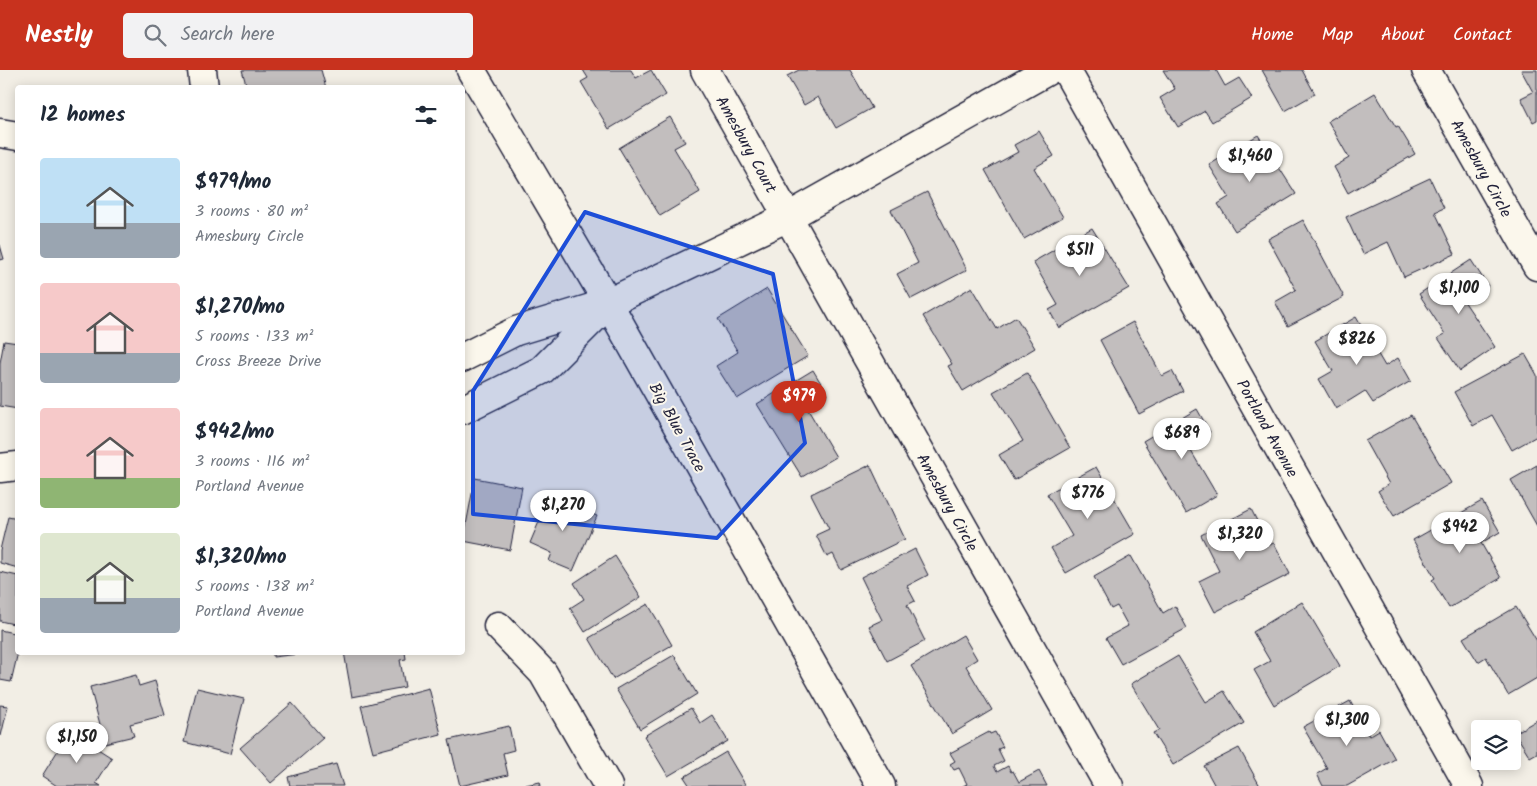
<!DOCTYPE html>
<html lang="en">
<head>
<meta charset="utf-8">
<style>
	:root { --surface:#fff; --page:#f2f2f3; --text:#1f2937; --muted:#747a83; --accent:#c8321e }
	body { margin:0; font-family:Kalam,sans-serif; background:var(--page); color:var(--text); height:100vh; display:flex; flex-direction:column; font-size:19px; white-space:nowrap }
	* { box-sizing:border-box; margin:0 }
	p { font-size:16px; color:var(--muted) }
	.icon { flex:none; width:28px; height:28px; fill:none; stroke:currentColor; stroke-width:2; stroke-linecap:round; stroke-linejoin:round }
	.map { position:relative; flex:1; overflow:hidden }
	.sheet { position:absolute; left:15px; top:15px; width:450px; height:570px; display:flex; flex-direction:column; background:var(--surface); border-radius:5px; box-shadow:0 2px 12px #0003 }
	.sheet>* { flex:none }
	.controls { position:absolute; left:1471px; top:650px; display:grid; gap:10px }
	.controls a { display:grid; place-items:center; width:50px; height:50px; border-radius:5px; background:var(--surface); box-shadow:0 2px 12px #0003; font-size:25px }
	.price { position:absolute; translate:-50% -42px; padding:0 11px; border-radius:18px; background:#fff; color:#222; font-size:16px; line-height:32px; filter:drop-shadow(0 1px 2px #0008) }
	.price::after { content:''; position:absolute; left:50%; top:30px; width:15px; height:11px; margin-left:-8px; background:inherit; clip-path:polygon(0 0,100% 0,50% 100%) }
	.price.active { background:var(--accent); color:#fff }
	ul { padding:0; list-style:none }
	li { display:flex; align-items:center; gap:15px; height:125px; padding:0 25px }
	li span { display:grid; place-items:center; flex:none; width:140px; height:100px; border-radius:5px; color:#555 }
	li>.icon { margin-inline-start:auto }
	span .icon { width:60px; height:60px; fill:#fffc; stroke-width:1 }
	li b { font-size:21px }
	h2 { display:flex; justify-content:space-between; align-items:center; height:60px; padding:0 25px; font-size:21px }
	header { display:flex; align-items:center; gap:30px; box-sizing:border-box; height:70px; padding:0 25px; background:var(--accent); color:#fff }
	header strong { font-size:24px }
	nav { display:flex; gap:28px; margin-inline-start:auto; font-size:18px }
	.search { width:350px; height:45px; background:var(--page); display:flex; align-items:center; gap:12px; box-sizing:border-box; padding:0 18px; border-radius:5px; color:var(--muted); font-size:19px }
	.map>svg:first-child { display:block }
</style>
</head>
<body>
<header>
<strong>Nestly</strong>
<div class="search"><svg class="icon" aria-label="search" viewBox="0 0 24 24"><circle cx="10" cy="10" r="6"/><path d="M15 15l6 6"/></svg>Search here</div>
<nav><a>Home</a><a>Map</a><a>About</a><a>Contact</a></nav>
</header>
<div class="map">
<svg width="1537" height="716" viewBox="0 0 1537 716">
	<rect width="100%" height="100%" fill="#f2eee5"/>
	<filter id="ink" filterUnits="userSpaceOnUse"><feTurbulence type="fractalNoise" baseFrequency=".02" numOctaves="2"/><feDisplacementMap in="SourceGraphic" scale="10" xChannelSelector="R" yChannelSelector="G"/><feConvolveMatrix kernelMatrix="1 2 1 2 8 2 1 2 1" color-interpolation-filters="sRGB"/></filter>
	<g filter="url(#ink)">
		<!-- building -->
		<g fill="#c2bebe" stroke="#22223b">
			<polygon points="242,0 321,0 326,18 247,18"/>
			<polygon points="583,0 631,0 636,8 651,0 666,25 609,59 581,12 588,8"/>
			<polygon points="799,0 850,0 872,38 836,58 818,27 804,35 787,6"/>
			<polygon points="1163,0 1216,0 1225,16 1239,8 1252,28 1212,52 1205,41 1178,57 1160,28 1175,19"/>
			<polygon points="1262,0 1302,0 1315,24 1285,41"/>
			<polygon points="1521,0 1537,0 1537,50 1533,52 1521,28 1533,22"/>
			<polygon points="1375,23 1396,57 1398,56 1415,84 1348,123 1334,97 1349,88 1328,51"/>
			<polygon points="670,47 685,72 674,78 700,122 660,146 619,78"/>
			<polygon points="1039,61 1054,86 1034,98 1063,147 1024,169 985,100 1018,82 1014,75"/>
			<polygon points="1258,65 1296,124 1235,161 1218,134 1229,127 1209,95"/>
			<polygon points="1430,108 1444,138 1435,142 1455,184 1404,207 1388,172 1363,184 1346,147"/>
			<polygon points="927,122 967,200 911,229 897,204 918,193 891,140"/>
			<polygon points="1303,150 1344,227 1288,256 1275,232 1296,220 1268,169"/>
			<polygon points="1092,158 1129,218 1059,258 1049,240 1058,235 1033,192"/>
			<polygon points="0,175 4,189 0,190"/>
			<polygon points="1471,190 1488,216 1464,231 1495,277 1460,301 1438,268 1445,264 1419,224"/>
			<polygon points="972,217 997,259 1016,247 1035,278 963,321 948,296 952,294 923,246"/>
			<polygon points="767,219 808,286 737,329 716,296 738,282 718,249"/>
			<polygon points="1356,247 1385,296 1398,288 1411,311 1373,333 1365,321 1336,339 1319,309 1333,301 1315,271"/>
			<polygon points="1133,252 1162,306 1172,301 1183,321 1139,344 1100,270"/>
			<polygon points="4,271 18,273 18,339 0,336 0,293"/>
			<polygon points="1525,284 1537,305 1537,366 1512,380 1492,345 1473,356 1454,322"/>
			<polygon points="813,300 828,325 807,338 836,387 802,407 757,334"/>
			<polygon points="1027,303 1070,378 1014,410 999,385 1023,371 993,322"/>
			<polygon points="1197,339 1210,362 1188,376 1217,425 1186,443 1143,371"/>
			<polygon points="1411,345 1451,413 1394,446 1378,421 1389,414 1365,371"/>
			<polygon points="870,395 905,469 841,500 833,484 827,487 816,465 829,459 811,424"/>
			<polygon points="1537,395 1537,456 1511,410"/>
			<polygon points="1096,397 1135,464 1066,503 1051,478 1072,466 1047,424"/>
			<polygon points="475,408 522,417 510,480 463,471"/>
			<polygon points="550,426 597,446 573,501 549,491 552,483 530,473"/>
			<polygon points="1482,431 1500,462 1481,473 1501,508 1449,538 1432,510 1435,508 1413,470"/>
			<polygon points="1251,439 1269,475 1274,473 1290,504 1215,542 1199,511 1219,501 1201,465"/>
			<polygon points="8,447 18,449 18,498 0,493 0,480"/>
			<polygon points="915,479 928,505 907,516 915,531 907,535 925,571 887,591 869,556 882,550 861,507"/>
			<polygon points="615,486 641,527 585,562 570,538 584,529 574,513"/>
			<polygon points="1131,486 1163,543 1175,536 1187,558 1121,594 1106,568 1128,556 1117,536 1111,539 1094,507"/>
			<polygon points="0,502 18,506 18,555 0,551"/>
			<polygon points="1302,532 1340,596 1274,635 1254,600 1270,591 1253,562"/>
			<polygon points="648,534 672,575 613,609 589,568"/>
			<polygon points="1516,537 1537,571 1537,608 1508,625 1486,587 1478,592 1463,568"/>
			<polygon points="0,560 18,564 18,582 11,612 0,610"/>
			<polygon points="963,565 977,589 966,596 992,640 952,664 911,596"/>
			<polygon points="273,582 307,582 307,583 273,587"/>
			<polygon points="344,582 405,582 406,589 400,590 405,617 352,627"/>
			<polygon points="674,585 697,624 640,659 616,619"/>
			<polygon points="1178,586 1206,632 1224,621 1244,653 1173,695 1153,663 1159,660 1131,614"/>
			<polygon points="136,605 139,616 155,611 165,645 130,654 134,666 105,673 90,617"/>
			<polygon points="197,618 244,629 230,684 184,672"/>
			<polygon points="429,618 441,664 373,682 361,636"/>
			<polygon points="1350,631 1369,666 1379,660 1395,689 1347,716 1323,716 1317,704 1327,698 1303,657"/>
			<polygon points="292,633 323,668 271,713 240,678"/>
			<polygon points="0,635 8,636 1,666 0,666"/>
			<polygon points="691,638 700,653 712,645 728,671 668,706 644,666"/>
			<polygon points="1537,650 1537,683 1530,687 1515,663"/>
			<polygon points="509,656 514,680 503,683 508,705 460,716 449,670"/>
			<polygon points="70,661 112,688 96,713 101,716 57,716 42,706"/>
			<polygon points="989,662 990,664 995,662 1003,677 998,679 1004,691 994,696 997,702 1008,696 1011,702 1013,701 1019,712 1039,701 1047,716 963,716 967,714 959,698 954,700 950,694 955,691 950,683"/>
			<polygon points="1239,678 1260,716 1215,716 1204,696"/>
			<polygon points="726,682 746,716 690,716 684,707"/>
			<polygon points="336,694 343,716 290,716 288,707"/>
			<polygon points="540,712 541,716 520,716"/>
		</g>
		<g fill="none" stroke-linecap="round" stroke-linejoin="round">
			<defs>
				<g id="minor">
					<polyline points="202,0 204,18"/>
					<polyline points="471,0 608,233 881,716"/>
					<polyline points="705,0 1109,716"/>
					<polyline points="1066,0 1469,716"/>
					<polyline points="1426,0 1537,196"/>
					<polyline points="0,63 18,66"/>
					<polyline points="462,288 516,261 608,233 788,147 1049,0"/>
					<polyline points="462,340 542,300 607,235"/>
					<polyline points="0,398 18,396"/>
					<polyline points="498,556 543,603 608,716"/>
				</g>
			</defs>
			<!-- minor casing -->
			<use href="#minor" stroke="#22223b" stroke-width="31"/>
			<!-- minor -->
			<use href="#minor" stroke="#fbf7ec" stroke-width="28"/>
		</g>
	</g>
	<!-- marked area -->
	<path fill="#1d4ed8" fill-opacity="0.2" stroke="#1d4ed8" stroke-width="4" stroke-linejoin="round" d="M585 142 773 204 805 373 717 468 473 444V321Z"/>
	<g text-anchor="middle" stroke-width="4" stroke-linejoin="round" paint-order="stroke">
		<!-- street labels -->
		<g font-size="16" fill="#22223b" stroke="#fbf7ec">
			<text transform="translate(747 74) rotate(61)" y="6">Amesbury Court</text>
			<text transform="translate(1482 98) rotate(61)" y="6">Amesbury Circle</text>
			<text transform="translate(678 357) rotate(61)" y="6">Big Blue Trace</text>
			<text transform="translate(1268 358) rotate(61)" y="6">Portland Avenue</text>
			<text transform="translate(948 432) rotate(61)" y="6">Amesbury Circle</text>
		</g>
	</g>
</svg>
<div class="controls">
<a><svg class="icon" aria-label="layers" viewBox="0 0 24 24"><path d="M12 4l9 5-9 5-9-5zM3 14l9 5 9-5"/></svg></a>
</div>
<b class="price" style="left:1250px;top:113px">$1,460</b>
<b class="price" style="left:1080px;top:207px">$511</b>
<b class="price" style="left:1459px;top:245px">$1,100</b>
<b class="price" style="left:1357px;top:296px">$826</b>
<b class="price active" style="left:799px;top:353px">$979</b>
<b class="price" style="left:1182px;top:390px">$689</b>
<b class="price" style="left:1088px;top:450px">$776</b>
<b class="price" style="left:563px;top:462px">$1,270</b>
<b class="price" style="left:1460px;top:484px">$942</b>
<b class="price" style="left:1240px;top:491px">$1,320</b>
<b class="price" style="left:1347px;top:677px">$1,300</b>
<b class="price" style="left:77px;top:694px">$1,150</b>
<section class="sheet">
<h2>12 homes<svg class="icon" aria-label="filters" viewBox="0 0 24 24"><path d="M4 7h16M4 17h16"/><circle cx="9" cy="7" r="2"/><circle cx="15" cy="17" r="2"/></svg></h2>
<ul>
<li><span style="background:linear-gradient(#bfe0f5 65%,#9aa5b1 0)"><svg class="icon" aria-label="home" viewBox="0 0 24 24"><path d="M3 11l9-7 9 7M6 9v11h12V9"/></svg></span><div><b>$979/mo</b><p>3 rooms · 80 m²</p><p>Amesbury Circle</p></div></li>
<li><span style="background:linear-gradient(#f6c9c9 70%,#9aa5b1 0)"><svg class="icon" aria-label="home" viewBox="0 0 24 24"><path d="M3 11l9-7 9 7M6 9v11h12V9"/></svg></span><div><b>$1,270/mo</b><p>5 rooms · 133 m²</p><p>Cross Breeze Drive</p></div></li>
<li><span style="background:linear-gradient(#f6c9c9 70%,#8fb573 0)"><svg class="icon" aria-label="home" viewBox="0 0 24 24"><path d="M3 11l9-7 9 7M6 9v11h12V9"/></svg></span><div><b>$942/mo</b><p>3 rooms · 116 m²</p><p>Portland Avenue</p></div></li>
<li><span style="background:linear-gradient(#dfe7d0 65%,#9aa5b1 0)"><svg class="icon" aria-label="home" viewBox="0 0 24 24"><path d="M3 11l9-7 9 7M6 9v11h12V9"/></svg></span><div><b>$1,320/mo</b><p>5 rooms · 138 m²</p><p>Portland Avenue</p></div></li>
</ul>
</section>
</div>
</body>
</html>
